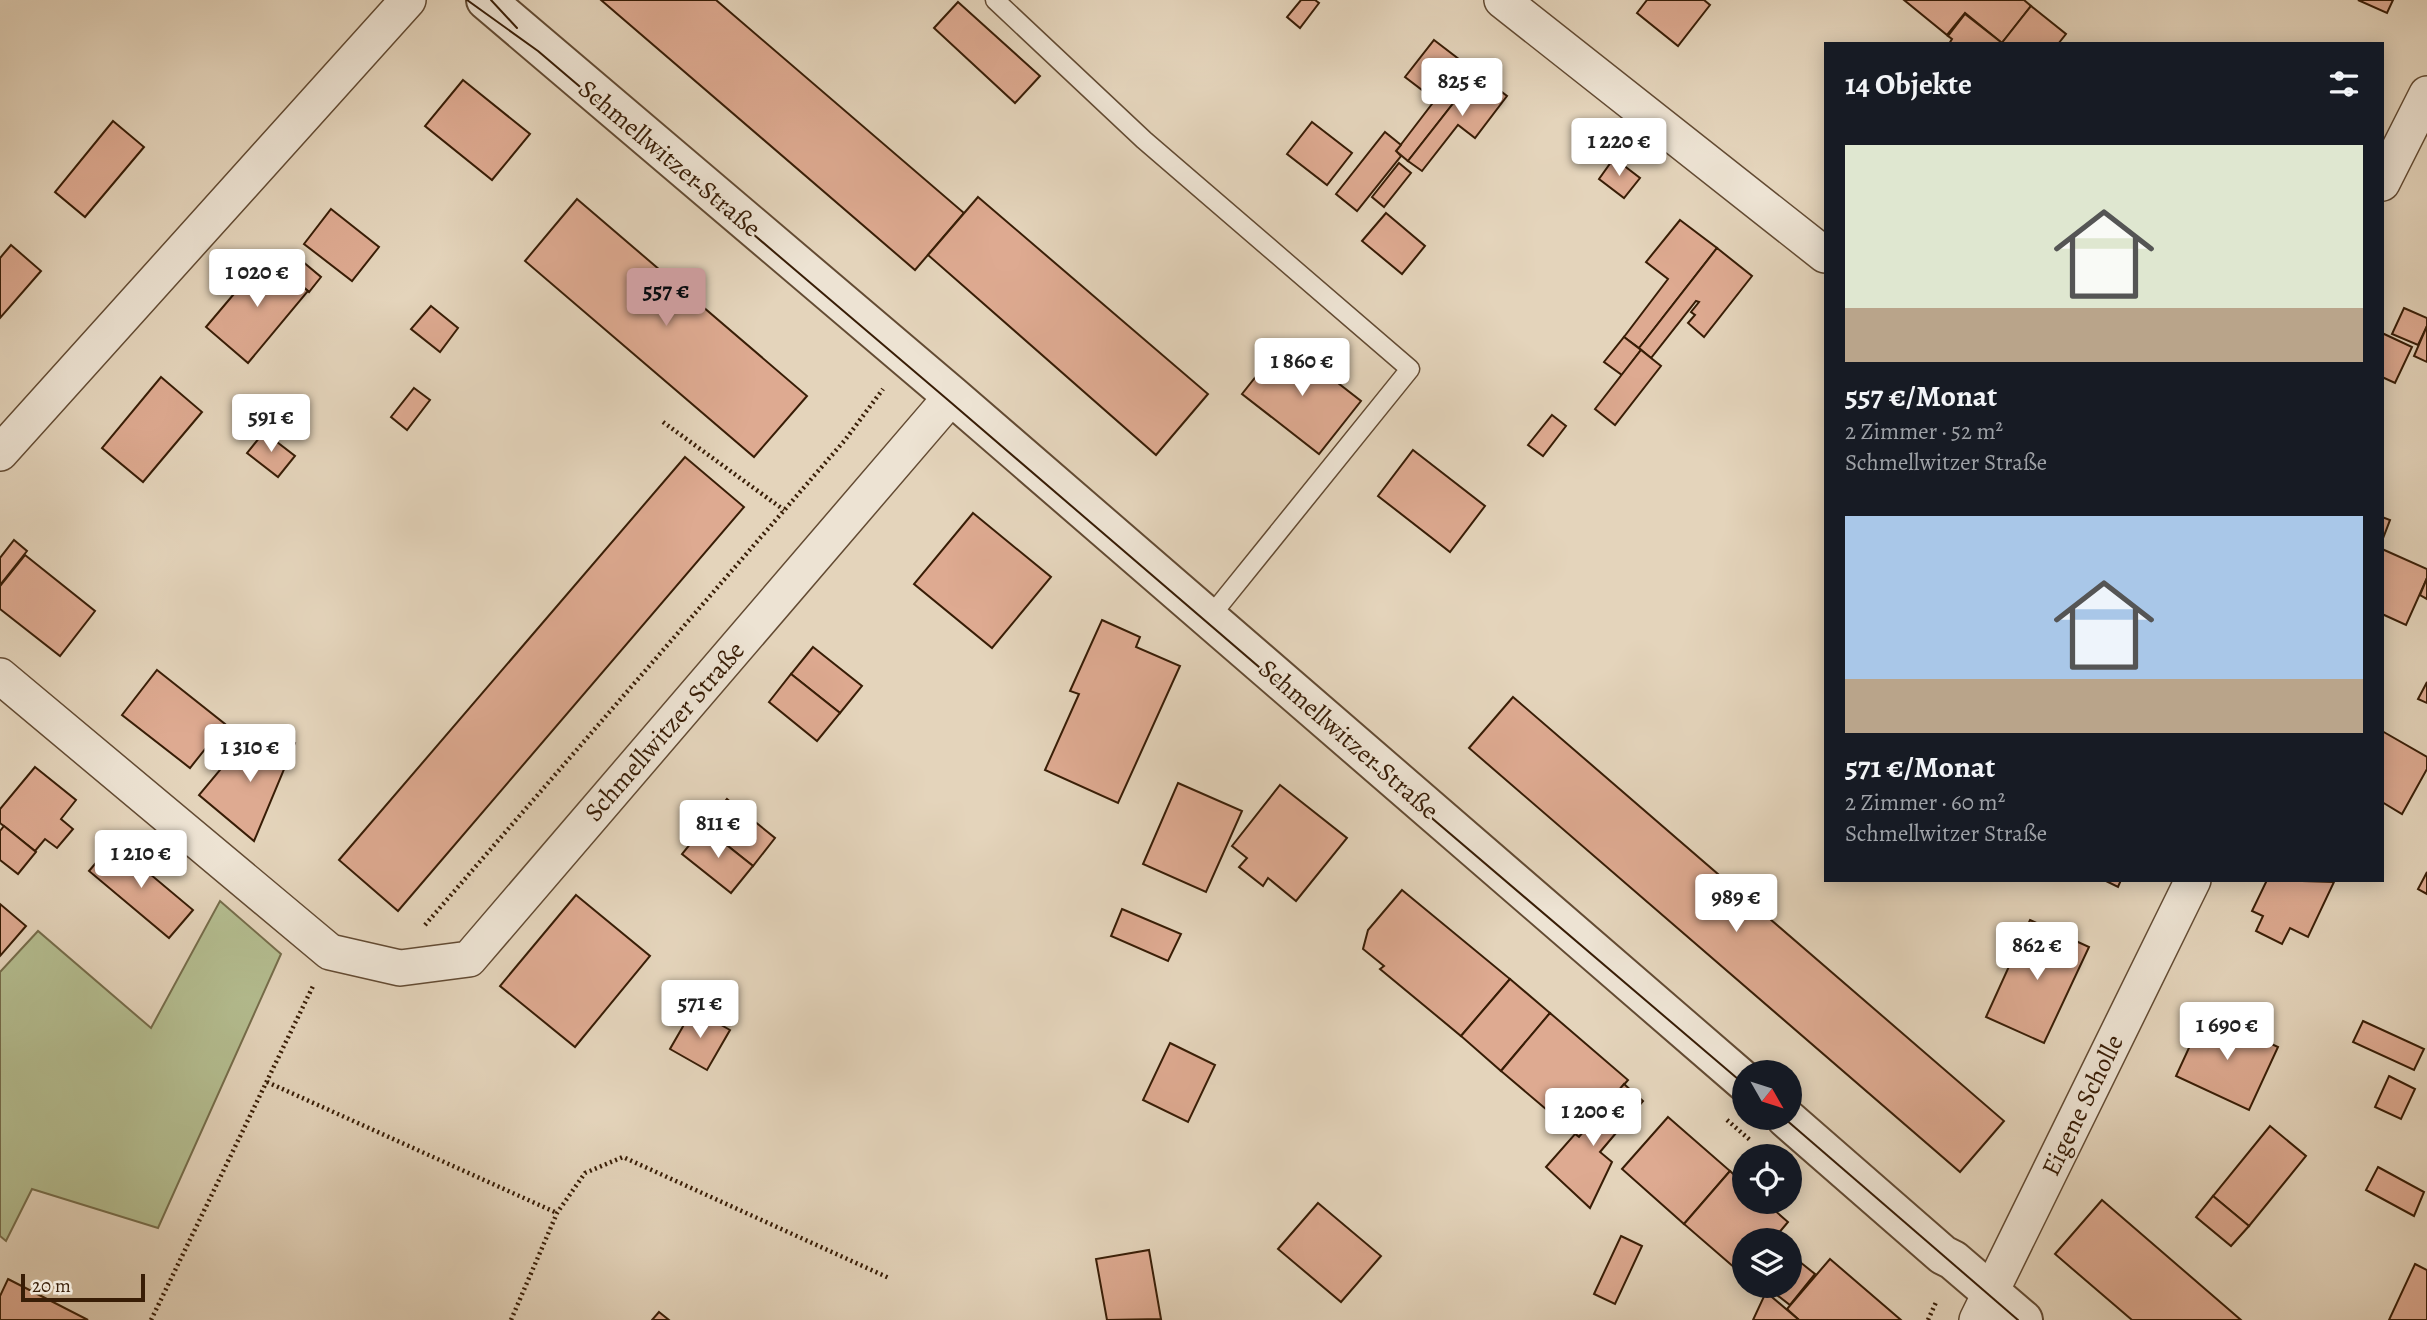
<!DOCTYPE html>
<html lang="de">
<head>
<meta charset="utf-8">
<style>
	:root { --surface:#171b24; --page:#242831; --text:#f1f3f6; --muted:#9ea1a6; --accent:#c59692 }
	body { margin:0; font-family:Alegreya,serif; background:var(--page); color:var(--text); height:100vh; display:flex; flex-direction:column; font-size:26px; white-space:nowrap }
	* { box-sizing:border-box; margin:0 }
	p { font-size:23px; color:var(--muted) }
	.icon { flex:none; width:38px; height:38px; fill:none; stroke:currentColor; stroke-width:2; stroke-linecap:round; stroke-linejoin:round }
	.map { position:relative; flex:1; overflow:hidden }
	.details { position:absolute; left:1824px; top:42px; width:560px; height:840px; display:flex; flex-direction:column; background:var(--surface); border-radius:0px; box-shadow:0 4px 18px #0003 }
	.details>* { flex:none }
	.needle { width:46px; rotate:129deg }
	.buttons { position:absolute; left:1732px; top:1060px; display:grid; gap:14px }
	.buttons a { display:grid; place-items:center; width:70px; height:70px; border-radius:50%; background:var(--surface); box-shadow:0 4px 18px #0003; font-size:35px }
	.scale { position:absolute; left:21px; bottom:18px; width:124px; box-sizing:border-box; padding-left:7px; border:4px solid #381d06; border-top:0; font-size:19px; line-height:24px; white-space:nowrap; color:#381d06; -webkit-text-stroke:5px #ede3d3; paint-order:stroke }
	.price { position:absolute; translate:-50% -60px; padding:0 16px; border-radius:7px; background:#fff; color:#222; font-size:23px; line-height:46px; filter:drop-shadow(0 2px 4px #0008) }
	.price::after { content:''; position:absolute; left:50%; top:42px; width:21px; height:16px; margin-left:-10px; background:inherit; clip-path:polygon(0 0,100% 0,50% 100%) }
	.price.current { background:var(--accent); color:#111 }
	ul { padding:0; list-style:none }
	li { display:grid; align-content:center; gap:14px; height:371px; padding:0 21px }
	li span { display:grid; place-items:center; height:217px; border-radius:0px; color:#555 }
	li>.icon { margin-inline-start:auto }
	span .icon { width:126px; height:126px; fill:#fffc; stroke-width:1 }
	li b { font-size:30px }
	h2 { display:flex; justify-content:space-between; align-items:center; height:84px; padding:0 21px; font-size:30px }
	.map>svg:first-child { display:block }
</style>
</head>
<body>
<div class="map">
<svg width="2427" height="1320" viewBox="0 0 2427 1320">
	<rect width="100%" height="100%" fill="#e4d4bb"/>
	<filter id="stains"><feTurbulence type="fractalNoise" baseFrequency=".00286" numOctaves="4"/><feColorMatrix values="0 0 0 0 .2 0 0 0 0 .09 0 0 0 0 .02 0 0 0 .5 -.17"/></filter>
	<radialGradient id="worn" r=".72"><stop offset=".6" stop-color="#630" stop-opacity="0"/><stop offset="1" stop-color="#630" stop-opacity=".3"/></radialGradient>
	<!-- green -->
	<polygon fill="#b4bd90" stroke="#766d4b" stroke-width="2" points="220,901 281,954 158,1228 32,1189 6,1241 0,1236 0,972 38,931 151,1028"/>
	<!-- building -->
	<g fill="#deaa91" stroke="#381d06" stroke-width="2">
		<polygon points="601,0 716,0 964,213 915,270"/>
		<polygon points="1301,0 1315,0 1319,3 1300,28 1287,17"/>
		<polygon points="1647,0 1704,0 1710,5 1678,46 1637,13"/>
		<polygon points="1904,0 2024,0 2031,6 2002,43 1965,13 1947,35"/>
		<polygon points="2358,0 2393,0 2387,13"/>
		<polygon points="958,2 1040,76 1015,103 934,28"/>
		<polygon points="2031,6 2066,34 2058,44 2001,44"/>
		<polygon points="1965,14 2002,43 2002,44 1949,44 1952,39 1948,36"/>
		<polygon points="1434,40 1477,73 1408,161 1396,151 1435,100 1405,77"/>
		<polygon points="1477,73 1507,96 1475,138 1458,125 1422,171 1408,161"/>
		<polygon points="463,80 530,134 492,180 425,126"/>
		<polygon points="113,121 144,147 85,217 55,192"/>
		<polygon points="1312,122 1352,153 1327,185 1287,154"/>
		<polygon points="1385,132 1401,145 1396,151 1401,156 1357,211 1336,194"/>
		<polygon points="1614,158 1640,178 1624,198 1599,179"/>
		<polygon points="1399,163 1411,173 1384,207 1372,197"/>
		<polygon points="978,197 1208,394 1156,455 928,255"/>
		<polygon points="577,199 807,396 754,457 525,261"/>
		<polygon points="331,209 379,247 352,281 304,244"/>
		<polygon points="1386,213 1425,246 1402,274 1362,241"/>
		<polygon points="1680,220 1717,248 1639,348 1624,337 1668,279 1646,262"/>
		<polygon points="11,245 41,271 0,318 0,258"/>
		<polygon points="1717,248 1752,276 1704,337 1688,323 1695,315 1691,312 1699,302 1696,301 1651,358 1639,348"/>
		<polygon points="290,251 321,277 309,292 277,266"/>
		<polygon points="266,256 308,291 248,363 206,327"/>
		<polygon points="431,306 458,328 440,352 411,329"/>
		<polygon points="2404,308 2427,318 2427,326 2418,345 2392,334"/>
		<polygon points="2427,326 2427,362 2414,356"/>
		<polygon points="2382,333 2412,347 2395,383 2382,377"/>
		<polygon points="1624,337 1641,350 1622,375 1604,362"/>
		<polygon points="1284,341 1361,401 1319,454 1242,394"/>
		<polygon points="1641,350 1661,366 1615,425 1595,409"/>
		<polygon points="161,377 202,412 143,482 102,448"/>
		<polygon points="414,388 430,400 407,430 391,417"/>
		<polygon points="1552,415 1566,426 1543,456 1528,445"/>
		<polygon points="264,432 295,456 278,477 247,453"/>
		<polygon points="1413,450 1485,506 1450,552 1378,496"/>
		<polygon points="685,457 744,507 398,911 339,860"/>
		<polygon points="973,513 1051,577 992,648 914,584"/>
		<polygon points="2382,517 2390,520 2382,541"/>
		<polygon points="14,540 27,551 0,585 0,558"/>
		<polygon points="2382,549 2427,569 2427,578 2406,625 2382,614"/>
		<polygon points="25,555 95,611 60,656 0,609 0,586"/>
		<polygon points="2427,578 2427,599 2420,595"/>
		<polygon points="1102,620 1140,637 1136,647 1180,666 1118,803 1045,770 1079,694 1070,691"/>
		<polygon points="813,647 862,686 840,713 791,674"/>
		<polygon points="157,670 225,724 190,768 122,715"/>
		<polygon points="791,674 840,713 817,741 769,702"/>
		<polygon points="2427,682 2427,703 2418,699"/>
		<polygon points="1513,697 2004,1121 1960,1172 1469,748"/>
		<polygon points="277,728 295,743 254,841 199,795 235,752 248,763"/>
		<polygon points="2382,731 2427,757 2427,769 2402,814 2382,802"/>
		<polygon points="35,767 76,800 61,819 73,829 57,848 45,839 35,851 0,823 0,809"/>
		<polygon points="1178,783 1242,811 1206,892 1143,864"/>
		<polygon points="1280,785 1347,838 1296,901 1268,878 1263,886 1239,867 1247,858 1232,846"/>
		<polygon points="727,799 775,838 753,866 704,827"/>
		<polygon points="4,826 36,852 18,874 0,860 0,831"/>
		<polygon points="704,827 753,866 731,893 682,854"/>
		<polygon points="113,843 193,910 169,938 89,871"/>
		<polygon points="2427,872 2427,894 2418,889"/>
		<polygon points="2104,880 2121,880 2118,887"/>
		<polygon points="2267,880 2334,882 2308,937 2290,928 2282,944 2256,931 2263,916 2252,911"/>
		<polygon points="1402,890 1510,979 1461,1036 1380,969 1384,966 1363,949 1368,930"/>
		<polygon points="576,895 650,956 575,1047 500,986"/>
		<polygon points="0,904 26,926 0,956"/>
		<polygon points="1122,909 1181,934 1168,961 1111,936"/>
		<polygon points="2030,920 2089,947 2044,1043 1986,1017"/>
		<polygon points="1510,979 1550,1013 1501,1071 1461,1036"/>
		<polygon points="693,1009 730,1030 707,1070 670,1049"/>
		<polygon points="1550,1013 1628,1080 1579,1137 1501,1071"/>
		<polygon points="2205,1013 2278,1047 2249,1110 2176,1076"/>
		<polygon points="2363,1021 2424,1049 2414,1070 2353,1042"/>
		<polygon points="1170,1043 1215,1065 1188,1122 1143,1100"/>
		<polygon points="2389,1076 2415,1089 2401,1119 2375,1107"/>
		<polygon points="1624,1084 1643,1101 1600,1152 1612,1162 1590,1208 1546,1167 1575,1134 1579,1137"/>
		<polygon points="1668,1117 1730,1171 1684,1224 1622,1169"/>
		<polygon points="2270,1126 2306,1156 2249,1226 2213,1196"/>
		<polygon points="2378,1167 2424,1192 2414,1216 2366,1190"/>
		<polygon points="1730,1171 1745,1185 1745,1202 1765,1202 1788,1222 1772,1241 1745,1241 1745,1273 1743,1275 1684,1224"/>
		<polygon points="2213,1196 2249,1226 2231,1246 2196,1217"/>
		<polygon points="2102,1200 2241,1320 2132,1320 2055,1254"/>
		<polygon points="1318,1203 1381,1256 1341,1302 1278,1249"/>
		<polygon points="1621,1236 1642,1246 1615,1304 1594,1294"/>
		<polygon points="1149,1250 1161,1319 1107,1320 1096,1259"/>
		<polygon points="1795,1258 1815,1274 1790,1305 1769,1289 1772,1286 1790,1286 1790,1263"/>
		<polygon points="1830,1259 1901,1320 1799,1320 1787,1309"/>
		<polygon points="2415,1264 2427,1270 2427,1320 2389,1320"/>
		<polygon points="8,1279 88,1320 0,1320 0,1296"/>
		<polygon points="1766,1292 1799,1320 1753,1320"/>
		<polygon points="659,1312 669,1320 652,1320"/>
	</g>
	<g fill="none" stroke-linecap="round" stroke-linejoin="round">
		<defs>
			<polyline id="service" points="995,0 1144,140 1410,369 1209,618"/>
			<g id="minor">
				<polyline points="1502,0 1825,255"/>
				<polyline points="2382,183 2427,94"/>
				<polyline points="0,453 408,0"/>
				<polyline points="0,676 330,952 400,968 469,959 952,396"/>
				<polyline points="1977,1320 2193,880"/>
			</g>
			<g id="tertiary">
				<polyline points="486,0 952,396 1745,1082"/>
				<polyline points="1786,1118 1943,1255 1953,1260 2023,1320"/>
			</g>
		</defs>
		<!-- service casing -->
		<use href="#service" stroke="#634b33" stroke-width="21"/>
		<!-- minor casing -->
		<use href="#minor" stroke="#634b33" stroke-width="38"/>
		<!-- tertiary casing -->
		<use href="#tertiary" stroke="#634b33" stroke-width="42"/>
		<!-- path -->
		<g stroke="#381d06" stroke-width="4.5" stroke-dasharray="2 3.5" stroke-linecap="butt">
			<polyline points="663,422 784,510"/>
			<polyline points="425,925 845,440 883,389"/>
			<polyline points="267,1082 557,1213"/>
			<polyline points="1727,1120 1750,1140"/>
			<polyline points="151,1320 314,984"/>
			<polyline points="511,1320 557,1213 585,1173 623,1157 889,1278"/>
			<polyline points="1928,1320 1937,1300"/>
		</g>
		<!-- service -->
		<use href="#service" stroke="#ede3d3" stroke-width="18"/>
		<!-- minor -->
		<use href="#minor" stroke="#ede3d3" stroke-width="35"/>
		<!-- tertiary -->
		<use href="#tertiary" stroke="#ede3d3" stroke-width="38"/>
		<!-- tram -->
		<g stroke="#381d06" stroke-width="2">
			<polyline points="467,0 538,51 948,400 1287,691 1386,779 1745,1085"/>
			<polyline points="491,0 517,28"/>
			<polyline points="1784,1118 2018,1320"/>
		</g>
	</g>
	<g text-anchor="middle" stroke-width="5" stroke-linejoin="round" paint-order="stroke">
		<!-- street labels -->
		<g font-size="26" fill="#381d06" stroke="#ede3d3">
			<text transform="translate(670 158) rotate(40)" y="9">Schmellwitzer Straße</text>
			<text transform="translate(664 731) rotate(-49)" y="9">Schmellwitzer Straße</text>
			<text transform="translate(1349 739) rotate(41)" y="9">Schmellwitzer Straße</text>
			<text transform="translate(2082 1105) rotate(-64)" y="9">Eigene Scholle</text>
		</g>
	</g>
	<rect width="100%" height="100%" filter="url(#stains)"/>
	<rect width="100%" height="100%" fill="url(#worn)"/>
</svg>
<div class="buttons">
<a><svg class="needle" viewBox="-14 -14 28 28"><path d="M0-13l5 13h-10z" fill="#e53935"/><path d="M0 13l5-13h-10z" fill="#9ea1a6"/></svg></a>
<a><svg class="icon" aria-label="locate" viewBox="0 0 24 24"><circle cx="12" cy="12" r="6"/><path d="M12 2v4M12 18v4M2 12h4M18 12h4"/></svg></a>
<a><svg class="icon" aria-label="layers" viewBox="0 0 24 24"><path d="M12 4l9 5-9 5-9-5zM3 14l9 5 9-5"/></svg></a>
</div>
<div class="scale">20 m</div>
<b class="price" style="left:1462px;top:118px">825 €</b>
<b class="price" style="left:1619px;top:178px">1 220 €</b>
<b class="price" style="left:257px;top:309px">1 020 €</b>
<b class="price current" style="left:666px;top:328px">557 €</b>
<b class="price" style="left:1302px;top:398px">1 860 €</b>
<b class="price" style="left:271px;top:454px">591 €</b>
<b class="price" style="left:250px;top:784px">1 310 €</b>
<b class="price" style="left:718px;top:860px">811 €</b>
<b class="price" style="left:141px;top:890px">1 210 €</b>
<b class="price" style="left:1736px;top:934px">989 €</b>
<b class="price" style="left:2037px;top:982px">862 €</b>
<b class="price" style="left:700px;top:1040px">571 €</b>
<b class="price" style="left:2227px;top:1062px">1 690 €</b>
<b class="price" style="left:1593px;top:1148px">1 200 €</b>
<section class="details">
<h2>14 Objekte<svg class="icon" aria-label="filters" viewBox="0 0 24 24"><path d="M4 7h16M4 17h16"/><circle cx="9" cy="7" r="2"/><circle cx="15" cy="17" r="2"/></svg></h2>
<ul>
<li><span style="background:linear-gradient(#dfe7d0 75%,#b9a48a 0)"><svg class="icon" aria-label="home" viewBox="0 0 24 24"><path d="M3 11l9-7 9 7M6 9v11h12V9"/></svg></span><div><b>557 €/Monat</b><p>2 Zimmer · 52 m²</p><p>Schmellwitzer Straße</p></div></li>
<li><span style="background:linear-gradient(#a9c7e8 75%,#b9a48a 0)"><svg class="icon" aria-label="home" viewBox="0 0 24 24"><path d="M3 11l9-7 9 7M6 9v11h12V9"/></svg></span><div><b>571 €/Monat</b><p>2 Zimmer · 60 m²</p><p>Schmellwitzer Straße</p></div></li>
</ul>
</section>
</div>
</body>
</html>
